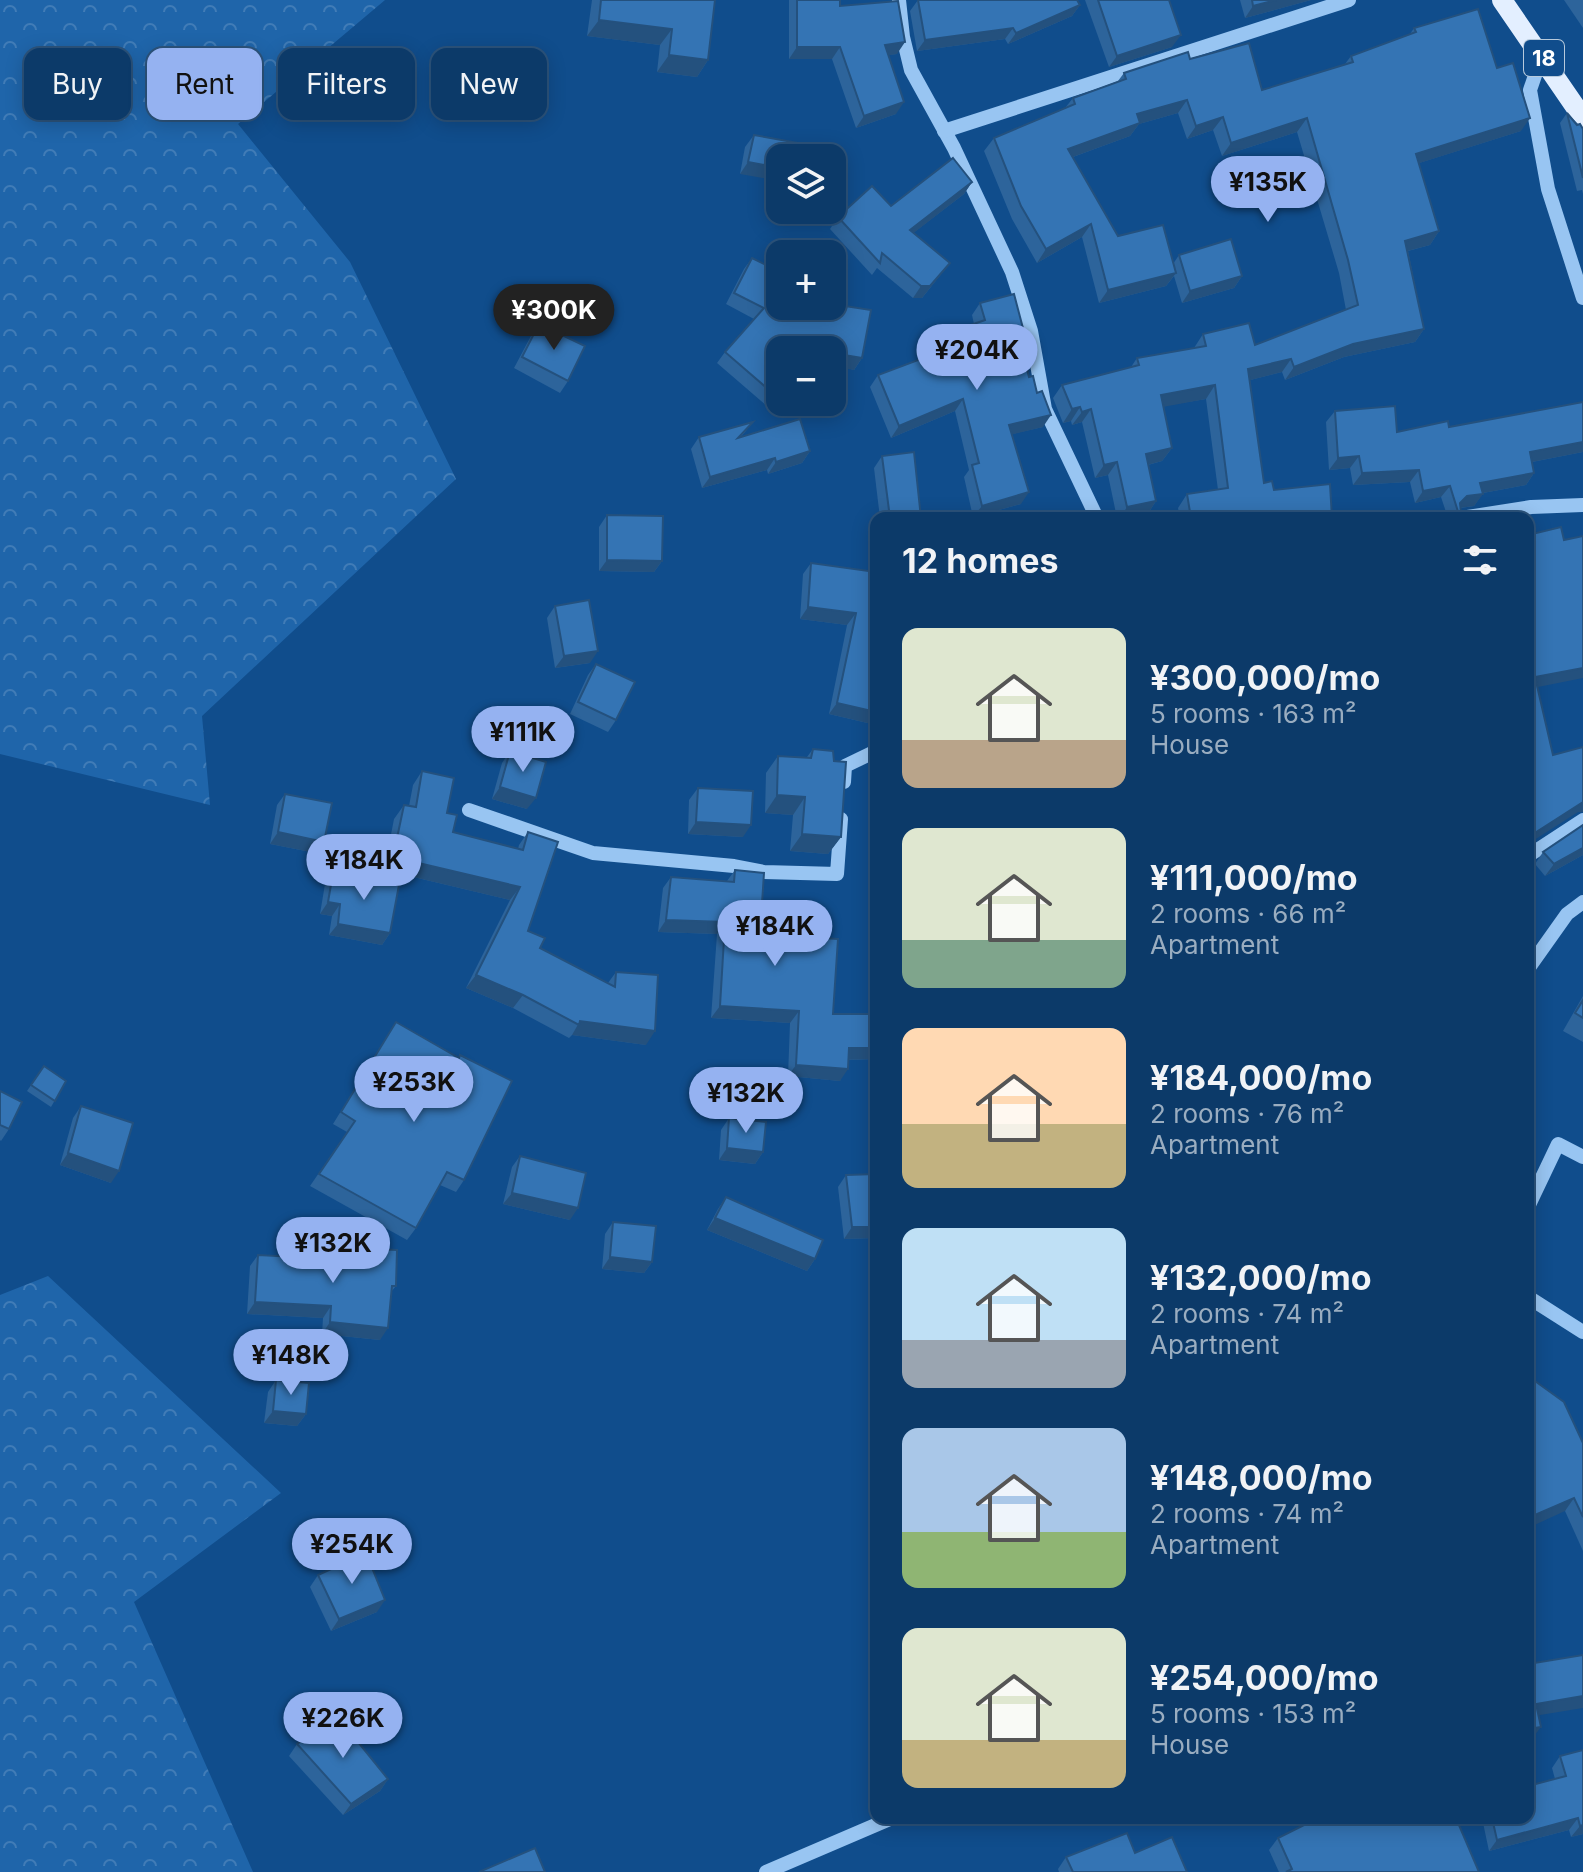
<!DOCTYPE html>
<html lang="en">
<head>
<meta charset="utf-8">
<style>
	:root { --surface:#0c3a69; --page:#15416f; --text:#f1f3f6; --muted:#9aadc0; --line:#2c547d; --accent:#95b2f1 }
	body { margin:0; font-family:Inter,sans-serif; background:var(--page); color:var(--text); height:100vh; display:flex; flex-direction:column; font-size:30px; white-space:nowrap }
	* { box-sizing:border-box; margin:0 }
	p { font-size:26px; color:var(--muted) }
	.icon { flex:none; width:44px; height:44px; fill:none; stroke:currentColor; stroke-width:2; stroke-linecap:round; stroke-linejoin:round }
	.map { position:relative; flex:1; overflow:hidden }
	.drawer { position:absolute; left:870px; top:512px; width:664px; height:1312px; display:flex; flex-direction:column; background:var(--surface); border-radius:16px; box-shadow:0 4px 20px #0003,0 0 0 2px var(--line) }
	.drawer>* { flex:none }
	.top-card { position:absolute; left:24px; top:48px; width:726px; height:72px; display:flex; gap:16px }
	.buttons { position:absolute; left:766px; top:144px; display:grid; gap:16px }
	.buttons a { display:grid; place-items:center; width:80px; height:80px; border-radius:16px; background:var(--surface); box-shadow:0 4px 20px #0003,0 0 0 2px var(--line); font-size:40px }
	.price { position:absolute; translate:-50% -68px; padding:0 18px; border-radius:28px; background:var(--accent); color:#111; font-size:26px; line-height:52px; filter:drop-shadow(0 2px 4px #0008) }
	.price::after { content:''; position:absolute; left:50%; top:48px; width:24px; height:18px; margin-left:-12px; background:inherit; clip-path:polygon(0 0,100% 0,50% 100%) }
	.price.active { background:#222; color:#fff }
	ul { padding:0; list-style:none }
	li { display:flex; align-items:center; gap:24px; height:200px; padding:0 32px }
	li span { display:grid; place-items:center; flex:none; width:224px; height:160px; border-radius:16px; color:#555 }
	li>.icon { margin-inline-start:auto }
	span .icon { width:96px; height:96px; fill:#fffc; stroke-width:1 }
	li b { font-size:34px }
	h2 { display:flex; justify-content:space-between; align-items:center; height:96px; padding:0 32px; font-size:34px }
	.chip { padding:0 28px; border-radius:16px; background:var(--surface); box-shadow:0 4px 20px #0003,0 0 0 2px var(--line); font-size:28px; line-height:72px }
	.chip.active { background:var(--accent); color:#111 }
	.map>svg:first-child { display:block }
</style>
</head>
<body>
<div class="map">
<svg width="1583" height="1872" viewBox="0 0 1583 1872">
	<defs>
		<pattern id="forest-crowns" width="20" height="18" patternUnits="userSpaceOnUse" patternTransform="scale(2)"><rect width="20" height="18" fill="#1f65aa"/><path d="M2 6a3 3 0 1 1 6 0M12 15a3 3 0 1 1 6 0" fill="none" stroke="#417cb7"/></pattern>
	</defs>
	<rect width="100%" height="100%" fill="#104d8c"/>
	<!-- forest -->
	<g fill="url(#forest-crowns)">
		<polygon points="0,0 385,0 238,124 350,262 456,479 202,716 210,805 0,754"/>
		<polygon points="48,1276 281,1493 134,1602 253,1872 0,1872 0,1295"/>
	</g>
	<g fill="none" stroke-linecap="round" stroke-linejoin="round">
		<!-- minor -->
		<g stroke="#98c5f2" stroke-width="14">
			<polyline points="899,0 903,37 911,70 954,148 1012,272 1031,331 1045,409 1097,518"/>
			<polyline points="1542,55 1530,90 1548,189 1583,298"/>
			<polyline points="944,131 1349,0"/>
			<polyline points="1461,518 1531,507 1583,505"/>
			<polyline points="844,782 845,766 876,751"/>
			<polyline points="469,810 593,853 734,866 764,872 837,874 841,819"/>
			<polyline points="1528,856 1583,820"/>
			<polyline points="1528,969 1567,914 1583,902"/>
			<polyline points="1528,1207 1558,1144 1583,1157"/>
			<polyline points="1528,1297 1583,1332"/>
			<polyline points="766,1872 892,1818"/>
		</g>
		<!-- major -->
		<polyline stroke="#e3efff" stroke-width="20" points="1502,0 1583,118"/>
	</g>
	<!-- wall -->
	<g fill="#2d649b">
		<polygon points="592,0 715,0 708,60 697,77 657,72 660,45 587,36"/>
		<polygon points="789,0 840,0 840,6 897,54 888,55 896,114 856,128 832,59 789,59"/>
		<polygon points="918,0 1080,5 1072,16 1008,44 1005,39 917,51 910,11"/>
		<polygon points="1085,0 1169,0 1172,47 1109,67"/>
		<polygon points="1240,0 1311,0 1245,18"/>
		<polygon points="1564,0 1583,0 1583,28"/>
		<polygon points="1414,28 1497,68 1521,131 1419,163 1439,231 1430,245 1408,251 1424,329 1415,342 1344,357 1285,380 1282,372 1250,380 1264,483 1274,490 1332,518 1180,518 1178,508 1187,494 1218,490 1206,399 1163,406 1172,448 1162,461 1148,465 1156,501 1147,515 1130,518 1117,518 1108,475 1095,478 1082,422 1072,425 1071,421 1063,423 1053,398 1062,385 1131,367 1137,358 1194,348 1203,334 1255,345 1346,310 1339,273 1297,132 1222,156 1213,130 1187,139 1178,113 1139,124 1130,136 1073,157 1118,236 1173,264 1179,255 1242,276 1234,288 1182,303 1174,276 1166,286 1099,303 1082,237 1037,263 1012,219 984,151 994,138 1065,108 1073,98 1118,81 1124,73 1190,59 1262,90 1345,64 1351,56 1410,34"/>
		<polygon points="1567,113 1583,129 1583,194 1582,190 1577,191 1560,123"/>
		<polygon points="754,135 815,146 740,174 745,147"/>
		<polygon points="972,182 964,194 913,233 950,263 922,298 913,298 877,268 872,275 830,229 838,217 891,206"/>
		<polygon points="752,258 780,306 862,358 854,370 780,350 780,393 768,407 717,363 725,352 754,319 726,304 744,269"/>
		<polygon points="980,303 1025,341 1021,346 1043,427 1012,434 1021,504 973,517 964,477 969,470 955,411 891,438 870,387 878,375 918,360 916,352 924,341 974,324 972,315"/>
		<polygon points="539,324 568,381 560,393 514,368 531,336"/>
		<polygon points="1583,402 1583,452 1532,462 1534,473 1526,485 1483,493 1474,506 1461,508 1461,512 1467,516 1489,518 1448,518 1441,497 1415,503 1410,482 1353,485 1350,468 1329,470 1326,422 1335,411 1397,432 1449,427"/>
		<polygon points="753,422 741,437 810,451 802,463 768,474 767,470 702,488 691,449 699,437"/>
		<polygon points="882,456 921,518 880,518 874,468"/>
		<polygon points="607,515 662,561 654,572 599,571 599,527"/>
		<polygon points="811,563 876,572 876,725 829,714 847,625 800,619 803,574"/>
		<polygon points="555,606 590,663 555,668 547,618"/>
		<polygon points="596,664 616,720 608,732 570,714 588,675"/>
		<polygon points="813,749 841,837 828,854 790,851 793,815 765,813 766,773 778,756 807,757"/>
		<polygon points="510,751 527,809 492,799 502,763"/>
		<polygon points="422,771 447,813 453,832 518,849 519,845 528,832 528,931 540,948 608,983 616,972 646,1045 572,1035 569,1038 513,1008 466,988 510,900 384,870 394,819 404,805 409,806 413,785"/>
		<polygon points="698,788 743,837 688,834 689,800"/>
		<polygon points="285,794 316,853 270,844 277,805"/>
		<polygon points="1583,825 1583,855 1545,876 1535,864 1543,852"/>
		<polygon points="735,870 760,934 833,1014 876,1014 876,1059 848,1060 840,1081 788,1076 790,1023 711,1018 717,934 658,932 663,888 671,877 727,881"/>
		<polygon points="333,873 390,933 382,945 329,935 332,916 320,914 325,884"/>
		<polygon points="1583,996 1583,1042 1563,1031"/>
		<polygon points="396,1022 464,1180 456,1192 440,1185 416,1228 407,1240 310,1186 347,1132 333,1124"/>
		<polygon points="44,1066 66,1081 51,1107 27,1091"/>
		<polygon points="0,1091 9,1129 1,1141 0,1140"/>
		<polygon points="81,1106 111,1183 60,1165 73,1118"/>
		<polygon points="729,1118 763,1152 755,1164 719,1160 721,1130"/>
		<polygon points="520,1156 570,1220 503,1204 512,1167"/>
		<polygon points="876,1174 876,1238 844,1239 838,1187 846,1175"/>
		<polygon points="726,1197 815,1259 807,1271 707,1230 718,1209"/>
		<polygon points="613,1222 652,1262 644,1273 602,1269 605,1234"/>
		<polygon points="355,1248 396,1286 391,1292 380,1340 322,1334 323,1318 247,1314 250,1266 258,1255 347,1259"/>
		<polygon points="276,1380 306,1414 297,1426 264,1423 268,1392"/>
		<polygon points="1583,1443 1583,1551 1565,1511"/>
		<polygon points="318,1575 377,1612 331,1631 310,1587"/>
		<polygon points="297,1744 388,1779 380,1791 343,1815 289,1756"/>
		<polygon points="1560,1756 1583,1834 1571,1837 1569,1830 1489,1851 1482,1818 1528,1818 1555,1779 1552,1768"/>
		<polygon points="1278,1838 1479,1872 1279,1872 1269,1850"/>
		<polygon points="1135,1853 1187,1872 1059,1872 1058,1869 1066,1857"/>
	</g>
	<!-- shaded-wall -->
	<g fill="#24517e">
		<polygon points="1276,0 1311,0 1245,18 1253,6"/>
		<polygon points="1080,5 1072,16 1008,44 1016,33"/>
		<polygon points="599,20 672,29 660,45 587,36"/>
		<polygon points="1013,28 1005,39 917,51 925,40"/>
		<polygon points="1181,35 1172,47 1109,67 1117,56"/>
		<polygon points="905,42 897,54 877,57 885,45"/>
		<polygon points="797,47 840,47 832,59 789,59"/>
		<polygon points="669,55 708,60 697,77 657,72"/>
		<polygon points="1187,100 1178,113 1139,124 1130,136 1059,162 1068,149 1137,114"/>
		<polygon points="904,102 896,114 856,128 864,116"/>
		<polygon points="1223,117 1213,130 1187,139 1196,126"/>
		<polygon points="1307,118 1297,132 1222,156 1231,143"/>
		<polygon points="1530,118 1521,131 1407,167 1416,154"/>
		<polygon points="748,162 780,168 780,181 740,174"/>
		<polygon points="972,182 964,194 902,242 910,230"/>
		<polygon points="1091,224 1082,237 1037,263 1046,249"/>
		<polygon points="1439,231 1430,245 1396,254 1405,241"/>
		<polygon points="950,263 922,298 913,298 921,286"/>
		<polygon points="1176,273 1166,286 1099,303 1108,290"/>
		<polygon points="1242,276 1234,288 1182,303 1190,291"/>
		<polygon points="1424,329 1415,342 1344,357 1285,380 1294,367 1353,344"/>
		<polygon points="832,353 862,358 854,370 832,366"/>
		<polygon points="1291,359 1282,372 1239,383 1248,369"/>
		<polygon points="1215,385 1206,399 1152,409 1161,395"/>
		<polygon points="963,399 955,411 891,438 899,426"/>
		<polygon points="1080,407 1071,421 1063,423 1072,409"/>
		<polygon points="1091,409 1082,422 1072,425 1082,412"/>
		<polygon points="1051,415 1043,427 1001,437 1009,425"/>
		<polygon points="1583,442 1583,452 1522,464 1530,452"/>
		<polygon points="1172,448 1162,461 1136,468 1146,454"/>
		<polygon points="810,451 802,463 768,474 776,462"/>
		<polygon points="1359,456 1350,468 1329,470 1338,458"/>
		<polygon points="775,458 767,470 702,488 710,477"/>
		<polygon points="1117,462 1108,475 1095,478 1104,465"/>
		<polygon points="1419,470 1410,482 1353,485 1362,473"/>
		<polygon points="1534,473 1526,485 1472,495 1480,483"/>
		<polygon points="1450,486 1441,497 1415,503 1423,491"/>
		<polygon points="1029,492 1021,504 973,517 982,506"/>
		<polygon points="1483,494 1474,506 1459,508 1460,503 1467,496"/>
		<polygon points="1156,501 1147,515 1130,518 1120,518 1127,507"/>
		<polygon points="607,560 662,561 654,572 599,571"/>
		<polygon points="808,607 856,613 847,625 800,619"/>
		<polygon points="598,651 590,663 555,668 564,656"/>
		<polygon points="1583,668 1583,678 1528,689 1535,677"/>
		<polygon points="837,703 876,712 876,725 829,714"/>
		<polygon points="500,787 536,798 527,809 492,799"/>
		<polygon points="777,795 805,797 793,815 765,813"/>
		<polygon points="1583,802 1583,812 1578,812 1528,844 1528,840 1530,836"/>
		<polygon points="696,822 751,825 743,837 688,834"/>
		<polygon points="278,832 324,842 316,853 270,844"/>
		<polygon points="802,834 841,837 828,854 790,851"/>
		<polygon points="1583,848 1583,855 1545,876 1554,864"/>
		<polygon points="393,857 520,887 510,900 384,870"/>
		<polygon points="328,902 340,904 332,916 320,914"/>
		<polygon points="666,920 725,922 717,934 658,932"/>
		<polygon points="338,924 390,933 382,945 329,935"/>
		<polygon points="476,975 523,995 513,1008 466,988"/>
		<polygon points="720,1006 799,1011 790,1023 711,1018"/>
		<polygon points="580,1021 655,1031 646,1045 572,1035"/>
		<polygon points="849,1048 876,1048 876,1059 841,1060"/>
		<polygon points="796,1065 848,1069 840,1081 788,1076"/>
		<polygon points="727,1148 763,1152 755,1164 719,1160"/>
		<polygon points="68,1153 119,1171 111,1183 60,1165"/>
		<polygon points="512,1193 578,1208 570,1220 503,1204"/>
		<polygon points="715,1218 815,1259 807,1271 707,1230"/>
		<polygon points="852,1227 876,1227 876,1238 844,1239"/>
		<polygon points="610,1257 652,1262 644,1273 602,1269"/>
		<polygon points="255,1302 331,1306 323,1318 247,1314"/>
		<polygon points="330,1322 388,1328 380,1340 322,1334"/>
		<polygon points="273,1411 306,1414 297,1426 264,1423"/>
		<polygon points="1574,1498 1565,1511 1528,1528 1528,1518"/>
		<polygon points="385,1600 377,1612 331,1631 339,1619"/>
		<polygon points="1583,1696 1583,1708 1528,1717 1536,1704"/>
		<polygon points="1541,1727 1531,1740 1528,1741 1528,1729"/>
		<polygon points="388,1779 380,1791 343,1815 351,1804"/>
		<polygon points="1578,1818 1569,1830 1489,1851 1497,1840"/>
		<polygon points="1583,1825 1583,1834 1571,1837 1580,1826"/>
	</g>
	<!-- building -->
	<g fill="#3474b4" stroke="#24517e" stroke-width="2">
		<polygon points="601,0 715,0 708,60 669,55 672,29 599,20"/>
		<polygon points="797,0 840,0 840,6 898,1 905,42 885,45 904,102 864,116 840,47 797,47"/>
		<polygon points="918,0 1077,0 1080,5 1016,33 1013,28 925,40"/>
		<polygon points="1098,0 1169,0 1181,35 1117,56"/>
		<polygon points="1252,0 1276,0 1253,6"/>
		<polygon points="1478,9 1497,68 1513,63 1530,118 1416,154 1439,231 1405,241 1424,329 1353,344 1294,367 1291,359 1248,369 1264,483 1272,481 1274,490 1330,484 1332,518 1191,518 1187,494 1228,488 1215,385 1161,395 1172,448 1146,454 1156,501 1127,507 1117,462 1104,465 1091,409 1082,412 1080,407 1072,409 1062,385 1139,365 1137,358 1206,346 1203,334 1249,323 1255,345 1358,305 1348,260 1307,118 1231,143 1223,117 1196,126 1187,100 1137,114 1140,123 1068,149 1118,236 1163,225 1176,273 1108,290 1091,224 1046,249 1021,206 994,138 1075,104 1073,98 1126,79 1124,73 1188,52 1190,59 1249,43 1262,90 1353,62 1351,56 1416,32 1414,28"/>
		<polygon points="1567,113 1577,125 1580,124 1583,129 1583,178"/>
		<polygon points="754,135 815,146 813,158 780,158 780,168 748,162"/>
		<polygon points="953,158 972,182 910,230 950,263 930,286 921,286 882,253 880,263 838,217 872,186 891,206"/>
		<polygon points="1231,239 1242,276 1190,291 1179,255"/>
		<polygon points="752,258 780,272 780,306 832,306 832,304 871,310 862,358 832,353 832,350 780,350 780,391 776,396 725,352 764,308 734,293"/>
		<polygon points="1014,294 1025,336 1025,341 1020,342 1029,377 1033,376 1037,393 1042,391 1051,415 1009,425 1029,492 982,506 972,465 979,463 963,399 899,426 878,375 929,356 924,341 985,320 980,303"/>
		<polygon points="539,324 585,346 568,381 522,357"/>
		<polygon points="1583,402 1583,442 1530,452 1534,473 1480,483 1483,494 1467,496 1460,503 1461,512 1467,516 1488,513 1489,518 1460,518 1450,486 1423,491 1419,470 1362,473 1359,456 1338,458 1335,411 1395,406 1397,432 1448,421 1449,427"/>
		<polygon points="800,419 810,451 776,462 775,458 710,477 699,437 753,422 738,438"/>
		<polygon points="914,452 921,518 890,518 882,456"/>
		<polygon points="607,515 663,516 662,561 607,560"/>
		<polygon points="1561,527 1564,540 1583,536 1583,668 1535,677 1553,755 1583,747 1583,802 1530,836 1528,833 1528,535"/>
		<polygon points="811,563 876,572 876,712 837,703 856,613 808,607"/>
		<polygon points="589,600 598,651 564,656 555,606"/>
		<polygon points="596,664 635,682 616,720 578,702"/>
		<polygon points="813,749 833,751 834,761 846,762 841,837 802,834 805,797 777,795 778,756 811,758"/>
		<polygon points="510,751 546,762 536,798 500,787"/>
		<polygon points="422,771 454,778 447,813 457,815 453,832 523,850 528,832 558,842 528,931 545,938 540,948 615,987 616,972 658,975 655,1031 580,1021 579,1025 523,995 476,975 520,887 393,857 404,805 416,807"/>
		<polygon points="698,788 753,791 751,825 696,822"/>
		<polygon points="285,794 332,803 324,842 278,832"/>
		<polygon points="1583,825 1583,848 1554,864 1543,852"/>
		<polygon points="735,870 764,873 760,934 838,939 833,1014 876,1014 876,1048 849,1048 848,1069 796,1065 799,1011 720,1006 725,922 666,920 671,877 734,882"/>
		<polygon points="333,873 399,885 390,933 338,924 340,904 328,902"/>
		<polygon points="1583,1000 1583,1018 1575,1013"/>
		<polygon points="396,1022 459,1058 460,1055 512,1081 464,1180 447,1172 416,1228 319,1174 355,1121 341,1112"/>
		<polygon points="44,1066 66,1081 55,1101 31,1085"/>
		<polygon points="0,1091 22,1102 9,1129 0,1125"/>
		<polygon points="81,1106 133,1123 119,1171 68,1153"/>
		<polygon points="729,1118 766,1122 763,1152 727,1148"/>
		<polygon points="520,1156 586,1173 578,1208 512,1193"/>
		<polygon points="876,1174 876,1227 852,1227 846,1175"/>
		<polygon points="726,1197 823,1240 815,1259 715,1218"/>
		<polygon points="613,1222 656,1226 652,1262 610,1257"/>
		<polygon points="355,1248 397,1250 396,1286 392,1286 388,1328 330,1322 331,1306 255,1302 258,1255 354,1260"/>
		<polygon points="1528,1376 1564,1402 1583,1443 1583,1517 1574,1498 1528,1518"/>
		<polygon points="276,1380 309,1383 306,1414 273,1411"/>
		<polygon points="366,1553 385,1600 339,1619 318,1575"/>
		<polygon points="1583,1655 1583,1696 1536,1704 1541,1727 1528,1729 1528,1664"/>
		<polygon points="337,1716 388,1779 351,1804 297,1744"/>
		<polygon points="1583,1750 1583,1825 1580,1826 1578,1818 1497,1840 1492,1818 1528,1818 1528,1786 1566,1776 1560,1756"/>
		<polygon points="1318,1818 1456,1818 1479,1872 1286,1872 1292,1869 1278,1838"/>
		<polygon points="1127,1833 1135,1853 1172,1837 1187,1872 1073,1872 1066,1857"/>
		<polygon points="535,1848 545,1872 479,1872"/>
	</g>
	<g text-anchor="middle" stroke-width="6" stroke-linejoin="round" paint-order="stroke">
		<!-- shield labels -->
		<rect fill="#104d8c" stroke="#b7cadc" stroke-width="2" x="1524" y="40" width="40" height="36" rx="6"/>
		<g font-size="22" font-weight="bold" fill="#fff">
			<text x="1544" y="66">18</text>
		</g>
	</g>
</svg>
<div class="buttons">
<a><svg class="icon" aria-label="layers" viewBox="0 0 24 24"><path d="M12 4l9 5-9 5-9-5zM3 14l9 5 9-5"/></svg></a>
<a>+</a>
<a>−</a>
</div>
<b class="price" style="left:1268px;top:224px">¥135K</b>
<b class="price active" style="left:554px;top:352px">¥300K</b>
<b class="price" style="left:977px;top:392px">¥204K</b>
<b class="price" style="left:523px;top:774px">¥111K</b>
<b class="price" style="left:364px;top:902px">¥184K</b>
<b class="price" style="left:775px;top:968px">¥184K</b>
<b class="price" style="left:414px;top:1124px">¥253K</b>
<b class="price" style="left:746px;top:1135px">¥132K</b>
<b class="price" style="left:333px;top:1285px">¥132K</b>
<b class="price" style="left:291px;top:1397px">¥148K</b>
<b class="price" style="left:352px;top:1586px">¥254K</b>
<b class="price" style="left:343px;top:1760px">¥226K</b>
<div class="top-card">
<a class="chip">Buy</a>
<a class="chip active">Rent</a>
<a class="chip">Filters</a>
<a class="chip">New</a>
</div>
<section class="drawer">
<h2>12 homes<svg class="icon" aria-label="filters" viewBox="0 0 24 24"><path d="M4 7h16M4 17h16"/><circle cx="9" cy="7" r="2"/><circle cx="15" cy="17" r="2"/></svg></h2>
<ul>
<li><span style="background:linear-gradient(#dfe7d0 70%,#b9a48a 0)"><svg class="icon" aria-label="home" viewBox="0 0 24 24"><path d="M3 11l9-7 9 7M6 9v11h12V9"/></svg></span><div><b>¥300,000/mo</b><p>5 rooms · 163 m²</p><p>House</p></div></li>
<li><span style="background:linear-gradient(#dfe7d0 70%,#7fa58c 0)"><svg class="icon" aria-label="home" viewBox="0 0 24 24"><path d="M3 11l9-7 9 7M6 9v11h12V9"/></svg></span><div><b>¥111,000/mo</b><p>2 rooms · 66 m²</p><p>Apartment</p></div></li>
<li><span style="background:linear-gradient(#ffd9b3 60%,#c2b280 0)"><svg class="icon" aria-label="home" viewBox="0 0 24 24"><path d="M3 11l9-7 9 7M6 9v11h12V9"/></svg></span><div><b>¥184,000/mo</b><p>2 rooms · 76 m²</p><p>Apartment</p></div></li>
<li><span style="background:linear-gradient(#bfe0f5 70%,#9aa5b1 0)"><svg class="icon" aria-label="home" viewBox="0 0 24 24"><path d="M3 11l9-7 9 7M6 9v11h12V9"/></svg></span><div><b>¥132,000/mo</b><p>2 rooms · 74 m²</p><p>Apartment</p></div></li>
<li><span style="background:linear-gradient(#a9c7e8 65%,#8fb573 0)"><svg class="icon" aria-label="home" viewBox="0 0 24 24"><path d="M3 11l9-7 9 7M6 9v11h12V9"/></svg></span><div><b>¥148,000/mo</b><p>2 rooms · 74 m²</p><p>Apartment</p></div></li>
<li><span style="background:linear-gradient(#dfe7d0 70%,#c2b280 0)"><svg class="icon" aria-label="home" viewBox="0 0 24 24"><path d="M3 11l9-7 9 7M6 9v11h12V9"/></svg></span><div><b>¥254,000/mo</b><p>5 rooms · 153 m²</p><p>House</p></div></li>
</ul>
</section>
</div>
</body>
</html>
